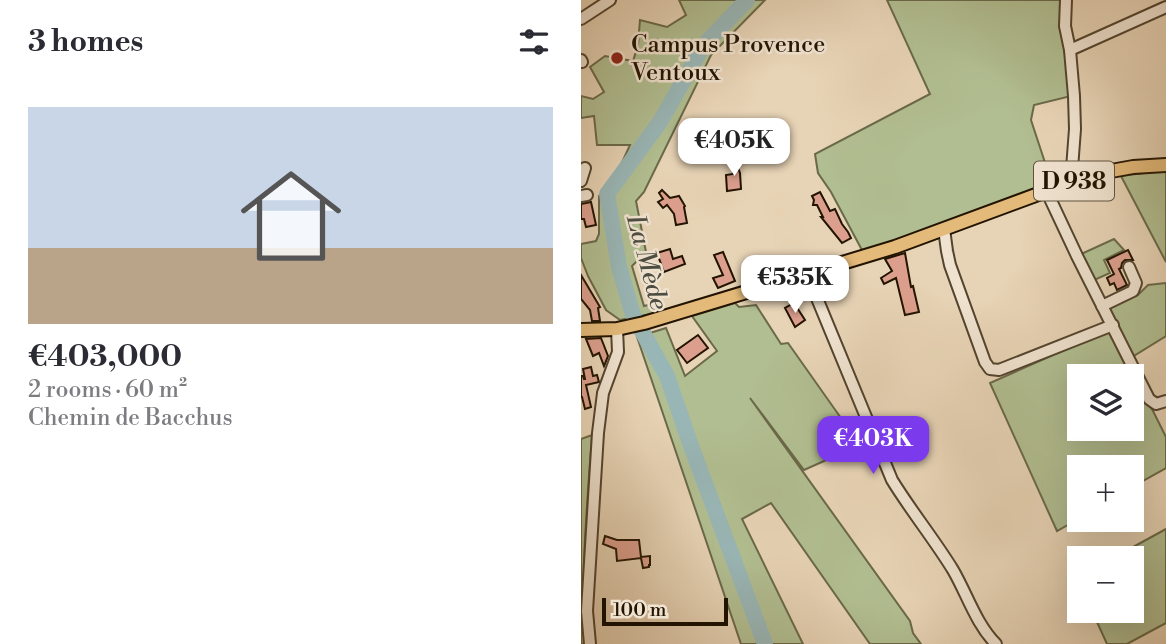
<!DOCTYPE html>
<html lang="en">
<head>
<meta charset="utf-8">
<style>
	:root { --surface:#fff; --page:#f2f2f3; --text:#2b2b33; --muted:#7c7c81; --line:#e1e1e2; --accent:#7c3aed }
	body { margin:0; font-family:"Libre Bodoni",serif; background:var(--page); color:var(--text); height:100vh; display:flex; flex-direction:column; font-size:26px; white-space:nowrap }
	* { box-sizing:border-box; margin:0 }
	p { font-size:23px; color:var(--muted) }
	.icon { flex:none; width:38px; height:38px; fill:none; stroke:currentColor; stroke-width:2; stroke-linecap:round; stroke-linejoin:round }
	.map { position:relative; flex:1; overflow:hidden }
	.sheet { display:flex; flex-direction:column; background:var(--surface); width:581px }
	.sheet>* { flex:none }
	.tools { position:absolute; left:486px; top:364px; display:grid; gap:14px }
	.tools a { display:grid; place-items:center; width:77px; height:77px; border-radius:0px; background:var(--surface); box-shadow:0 7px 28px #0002; font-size:35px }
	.scale { position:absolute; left:21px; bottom:18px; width:126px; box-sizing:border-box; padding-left:7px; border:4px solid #221401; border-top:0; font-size:19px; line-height:24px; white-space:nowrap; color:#221401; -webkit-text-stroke:5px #efe2cf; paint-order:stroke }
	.price { position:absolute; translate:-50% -60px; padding:0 16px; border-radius:14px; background:#fff; color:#222; font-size:23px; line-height:46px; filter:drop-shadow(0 2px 4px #0008) }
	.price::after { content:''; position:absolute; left:50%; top:42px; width:21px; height:16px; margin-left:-10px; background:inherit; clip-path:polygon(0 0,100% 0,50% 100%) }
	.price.on { background:var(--accent); color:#fff }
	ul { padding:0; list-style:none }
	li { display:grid; align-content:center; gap:14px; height:371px; padding:0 28px }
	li+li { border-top:2px solid var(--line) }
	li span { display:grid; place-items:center; height:217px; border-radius:0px; color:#555 }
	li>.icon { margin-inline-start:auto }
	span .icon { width:126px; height:126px; fill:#fffc; stroke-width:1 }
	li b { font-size:30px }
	h2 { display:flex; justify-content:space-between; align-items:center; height:84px; padding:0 28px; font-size:30px }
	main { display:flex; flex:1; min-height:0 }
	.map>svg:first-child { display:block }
</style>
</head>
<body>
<main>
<section class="sheet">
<h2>3 homes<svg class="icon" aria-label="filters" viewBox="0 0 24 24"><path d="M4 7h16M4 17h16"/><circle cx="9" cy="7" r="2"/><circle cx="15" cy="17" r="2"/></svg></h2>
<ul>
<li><span style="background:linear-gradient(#c9d6e8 65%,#b9a48a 0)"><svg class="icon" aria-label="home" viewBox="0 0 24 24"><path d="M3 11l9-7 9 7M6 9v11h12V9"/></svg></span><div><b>€403,000</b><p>2 rooms · 60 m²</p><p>Chemin de Bacchus</p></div></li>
</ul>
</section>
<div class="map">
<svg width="585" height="644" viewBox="0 0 585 644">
	<rect width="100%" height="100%" fill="#e7d3b5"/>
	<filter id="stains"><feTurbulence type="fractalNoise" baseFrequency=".00286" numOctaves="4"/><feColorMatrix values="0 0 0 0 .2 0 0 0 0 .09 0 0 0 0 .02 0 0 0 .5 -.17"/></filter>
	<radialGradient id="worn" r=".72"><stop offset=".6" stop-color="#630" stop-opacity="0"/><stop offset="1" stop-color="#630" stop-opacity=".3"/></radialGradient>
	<!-- green -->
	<g fill="#b1be91" stroke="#6a6949" stroke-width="2" fill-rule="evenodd">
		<polygon points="98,0 184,0 130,55 63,192 55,201 65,252 51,266 63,306 76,303 76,313 39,320 25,310 7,276 0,258 0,244 15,241 18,234 18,196 38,169 49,145 16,145 13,116 0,118 0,96 12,99 23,92 9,67 24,56 52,61 57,45 59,20 86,27 105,15"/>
		<polygon points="306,0 482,0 490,96 453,105 450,120 471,184 282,252 250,192 237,173 234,154 349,94"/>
		<polygon points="571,172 585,172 585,262 540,176"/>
		<polygon points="533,239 543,250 523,260 529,273 511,281 498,255"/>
		<polygon points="585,283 585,336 551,357 525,308 557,295 567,285"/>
		<polygon points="154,303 158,307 175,305 200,344 207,343 279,445 223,470 169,398 329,621 332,633 340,644 289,644 190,503 161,519 222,644 160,644 56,337 85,328 104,376 136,351 111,316"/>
		<path d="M531 329 585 437V468L551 487V467H499V518L476 531 409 383ZM499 376H551V429H499Z"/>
		<path d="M11 435C6 504 0 575 3 644H0V439Z"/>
		<polygon points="585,529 585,623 546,644 526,644 511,611 551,611 551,558 532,558"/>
	</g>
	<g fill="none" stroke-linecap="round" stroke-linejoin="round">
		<!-- river -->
		<polyline stroke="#99b6b6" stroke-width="16" points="166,0 122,46 79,122 26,194 38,267 52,315 86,376 110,446 184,644"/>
	</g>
	<!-- building -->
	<g fill="#dc9f8d" stroke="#221401" stroke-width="2">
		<polygon points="151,158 153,158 159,173 160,189 146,191 145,175 152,174"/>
		<polygon points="81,190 89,198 98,196 104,206 103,207 106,223 95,225 93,214 86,205 82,208 77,202 82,199 78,193"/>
		<polygon points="239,192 249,211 254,209 261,224 267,232 270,238 261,243 240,217 242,217 236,205 232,205 233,200 231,196"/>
		<polygon points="10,202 15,225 5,227 3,219 0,219 0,204"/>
		<polygon points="89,249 92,259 101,256 104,264 83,272 76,253"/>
		<polygon points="547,250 552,260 544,260 541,263 540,268 538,269 546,285 536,290 533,283 529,285 526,278 533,274 526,260"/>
		<polygon points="142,252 154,281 137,288 132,278 142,275 133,255"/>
		<polygon points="324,253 330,287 332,286 338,312 324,315 315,278 303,284 300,278 311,271 304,259"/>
		<polygon points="0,275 19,307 17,308 19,321 11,321 9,310 0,299"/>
		<polygon points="213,303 224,320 214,327 204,308"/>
		<polygon points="117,335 127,348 106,363 96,350"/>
		<polygon points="20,338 27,356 23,366 18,353 12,356 5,339"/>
		<polygon points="10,367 12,376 16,375 18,382 5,385 10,407 4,409 1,397 0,397 0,376 2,376 3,379 4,379 2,369"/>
		<polygon points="24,536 36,540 58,540 60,557 69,556 69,565 68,565 68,567 62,568 60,558 36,561 35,549 22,544"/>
	</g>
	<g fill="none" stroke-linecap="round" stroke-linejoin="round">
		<defs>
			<g id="minor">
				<polyline points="485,0 484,26 489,50 493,96 494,129 490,182"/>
				<polyline points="0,19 29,0"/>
				<polyline points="489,50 585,7"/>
				<polyline points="0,60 1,62"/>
				<polyline points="0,181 4,168"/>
				<polyline points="465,190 496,256 568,399 575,404 585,401"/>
				<polyline points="0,196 6,195"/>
				<polyline points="363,229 366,251 369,265 404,362 409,369 418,370 532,325"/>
				<path d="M226 274 311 480C330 511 353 539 372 570 386 594 395 624 415 644"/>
				<polyline points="521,306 552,291 555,283 548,267"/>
				<polyline points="9,644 6,611 17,433 22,393 37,352 36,329"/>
			</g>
			<polyline id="major" points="0,330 36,329 63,323 314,247 490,182 530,171 552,167 585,165"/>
		</defs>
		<!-- minor casing -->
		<use href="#minor" stroke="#53442e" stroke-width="14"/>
		<!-- major casing -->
		<use href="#major" stroke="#221401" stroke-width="16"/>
		<!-- minor -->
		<use href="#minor" stroke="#efe2cf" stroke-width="10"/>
		<!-- major -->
		<use href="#major" stroke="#e4ba7a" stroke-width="12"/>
	</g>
	<!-- markers -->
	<circle fill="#8f2418" stroke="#efe2cf" stroke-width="2.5" cx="36" cy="58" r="7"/>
	<g text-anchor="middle" stroke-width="5" stroke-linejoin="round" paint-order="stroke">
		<!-- shield labels -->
		<rect fill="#efe2cf" stroke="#60523f" stroke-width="2" x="453" y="161.5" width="80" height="39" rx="5"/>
		<g font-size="23" font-weight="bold" fill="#221401">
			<text x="493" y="189">D 938</text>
		</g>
		<!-- poi labels -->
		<g font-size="24" fill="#221401" stroke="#efe2cf" text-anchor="start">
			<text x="50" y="52">Campus Provence<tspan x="50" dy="28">Ventoux</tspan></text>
		</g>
		<!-- water labels -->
		<g font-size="26" font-style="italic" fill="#4c4d40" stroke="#efe2cf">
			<text transform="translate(67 262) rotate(75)" y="9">La Mède</text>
		</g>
	</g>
	<rect width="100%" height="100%" filter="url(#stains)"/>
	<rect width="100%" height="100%" fill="url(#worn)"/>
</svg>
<div class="tools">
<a><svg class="icon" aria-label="layers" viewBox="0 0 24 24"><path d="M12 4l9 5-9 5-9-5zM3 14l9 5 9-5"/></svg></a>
<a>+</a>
<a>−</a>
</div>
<div class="scale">100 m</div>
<b class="price" style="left:153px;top:178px">€405K</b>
<b class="price" style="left:214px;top:315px">€535K</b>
<b class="price on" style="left:292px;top:476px">€403K</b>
</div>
</main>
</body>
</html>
